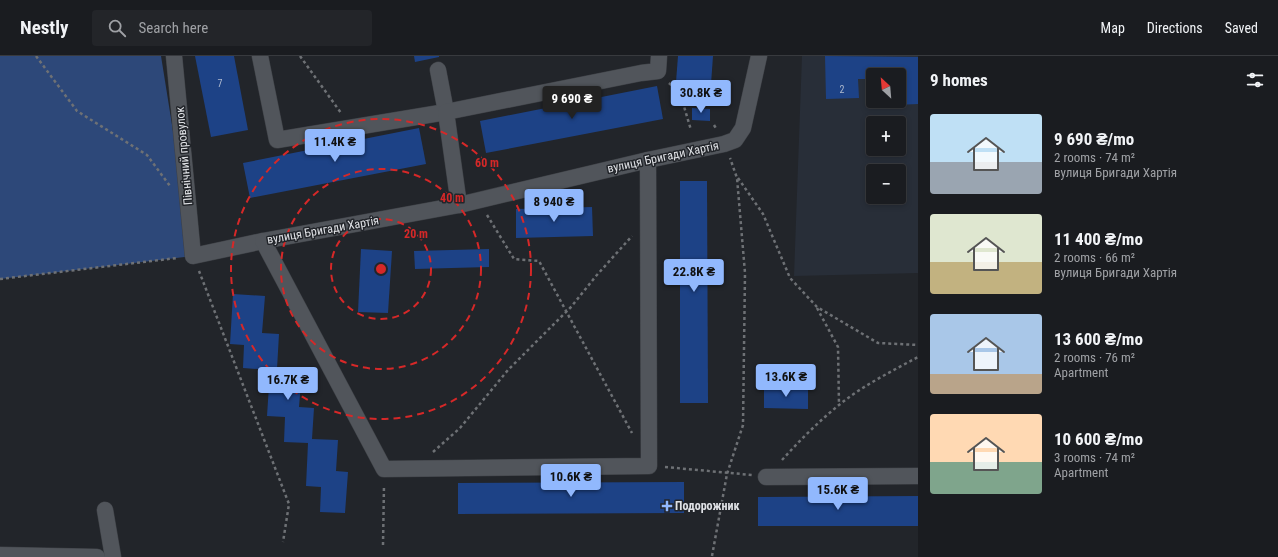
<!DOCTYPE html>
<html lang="en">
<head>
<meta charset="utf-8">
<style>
	:root { --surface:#1a1c20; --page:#232529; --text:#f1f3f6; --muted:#9fa1a5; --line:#383a3e; --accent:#91b8fd }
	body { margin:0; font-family:"Roboto Condensed",sans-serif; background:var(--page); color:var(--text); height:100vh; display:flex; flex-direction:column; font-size:15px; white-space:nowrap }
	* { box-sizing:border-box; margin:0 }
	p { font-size:13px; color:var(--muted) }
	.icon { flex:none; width:22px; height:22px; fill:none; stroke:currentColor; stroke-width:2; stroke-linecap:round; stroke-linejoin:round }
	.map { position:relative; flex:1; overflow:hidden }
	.side { display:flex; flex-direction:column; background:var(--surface); width:360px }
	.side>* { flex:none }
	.needle { width:26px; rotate:334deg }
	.tools { position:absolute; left:866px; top:12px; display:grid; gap:8px }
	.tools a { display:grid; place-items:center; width:40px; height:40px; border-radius:4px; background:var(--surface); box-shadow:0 2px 6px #0003,0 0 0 1px var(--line); font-size:20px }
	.price { position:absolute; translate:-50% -34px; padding:0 9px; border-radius:4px; background:var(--accent); color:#111; font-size:13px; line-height:26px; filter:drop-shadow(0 1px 2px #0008) }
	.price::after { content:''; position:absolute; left:50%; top:24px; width:12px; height:9px; margin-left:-6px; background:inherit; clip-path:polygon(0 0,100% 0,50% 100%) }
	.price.selected { background:#222; color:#fff }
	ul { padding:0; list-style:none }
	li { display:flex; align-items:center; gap:12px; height:100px; padding:0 12px }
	li span { display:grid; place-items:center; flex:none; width:112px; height:80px; border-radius:4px; color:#555 }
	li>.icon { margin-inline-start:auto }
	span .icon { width:48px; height:48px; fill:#fffc; stroke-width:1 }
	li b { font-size:17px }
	h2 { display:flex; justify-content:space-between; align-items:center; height:48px; padding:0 12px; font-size:17px }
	header { display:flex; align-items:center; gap:24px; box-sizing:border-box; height:56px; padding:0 20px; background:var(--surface); border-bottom:1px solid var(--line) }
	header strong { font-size:19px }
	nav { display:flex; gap:22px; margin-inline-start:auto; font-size:14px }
	.search { width:280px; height:36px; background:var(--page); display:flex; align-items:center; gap:10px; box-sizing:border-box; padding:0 14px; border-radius:4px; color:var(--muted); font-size:15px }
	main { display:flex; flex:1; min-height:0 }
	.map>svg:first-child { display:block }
</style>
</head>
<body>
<header>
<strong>Nestly</strong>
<div class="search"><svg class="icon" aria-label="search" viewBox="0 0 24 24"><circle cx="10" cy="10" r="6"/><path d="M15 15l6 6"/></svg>Search here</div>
<nav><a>Map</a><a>Directions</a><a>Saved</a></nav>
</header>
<main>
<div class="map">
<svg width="918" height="501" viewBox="0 0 918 501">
	<rect width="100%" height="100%" fill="#22252a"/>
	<!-- built -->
	<path fill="#282e38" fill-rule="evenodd" d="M802 0H918V217L794 220ZM873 19H899V45H873ZM873 67H899V93H873ZM873 115H899V141H873Z"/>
	<!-- green -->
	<polygon fill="#2d4879" points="0,0 161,0 193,200 0,223"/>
	<!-- building -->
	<g fill="#1d4286">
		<polygon points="195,0 234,0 248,74 211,81"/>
		<polygon points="414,0 439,0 439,1 415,6"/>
		<polygon points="678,0 713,0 711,28 676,26"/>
		<polygon points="825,0 918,1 918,48 895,49 895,45 899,45 899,19 873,19 873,23 858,23 859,42 826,43"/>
		<polygon points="657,30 663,63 486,97 480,65"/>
		<polygon points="692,52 710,53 710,65 692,64"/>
		<polygon points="419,72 426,108 250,142 243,107"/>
		<polygon points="680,125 707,125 708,347 680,347"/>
		<polygon points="592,151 593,180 516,182 516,153"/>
		<polygon points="361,193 392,195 388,257 358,256"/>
		<polygon points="489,193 489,211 415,213 414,195"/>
		<polygon points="233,238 265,240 262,277 279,278 277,313 302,315 299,351 314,352 312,383 338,384 336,415 348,416 345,457 320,456 321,431 306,430 308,387 284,386 285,361 267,360 270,314 243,312 244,289 230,288"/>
		<polygon points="764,330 808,331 808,353 764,352"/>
		<polygon points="684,426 684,457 458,458 458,427"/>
		<polygon points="918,440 918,470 758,470 758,441"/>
	</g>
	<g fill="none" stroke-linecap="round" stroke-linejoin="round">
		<defs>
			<g id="minor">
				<polyline points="174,0 193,200 263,185 459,149 648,104 724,88 735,84 743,72 759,0"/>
				<polyline points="260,0 277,84 446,56 438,14"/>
				<polyline points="459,149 446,56 641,17 658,15 659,0"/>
				<polyline points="263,185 384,413 649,410 648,104"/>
				<polyline points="766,421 918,420"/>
				<polyline points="105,454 113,501"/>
				<polyline points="0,499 97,501"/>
			</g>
		</defs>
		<!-- minor casing -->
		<use href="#minor" stroke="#3e4146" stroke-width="17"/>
		<!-- path -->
		<g stroke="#6e7175" stroke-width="2.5" stroke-dasharray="3 3" stroke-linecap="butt">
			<polyline points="36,0 77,55 147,99 170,130"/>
			<polyline points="300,0 341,57"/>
			<polyline points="669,27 680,37 691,74"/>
			<polyline points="714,69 717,74"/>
			<polyline points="738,122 763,158 790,222 817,251 878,287 918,289"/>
			<polyline points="487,159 514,203 539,205 632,377"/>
			<polyline points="199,215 289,448 283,486"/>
			<polyline points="0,223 177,202"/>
			<polyline points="817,252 838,291 839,349"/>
			<polyline points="433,396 460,372 508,314 571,251 596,220 632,180"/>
			<path d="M782 404C801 383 821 363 844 345 866 328 894 314 918 301"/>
			<polyline points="665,411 752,419"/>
			<polyline points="383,489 384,429"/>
			<polyline points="712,500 727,418 743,369 745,217 737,122 730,102"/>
		</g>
		<!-- minor -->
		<use href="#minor" stroke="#51555b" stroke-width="16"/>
	</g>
	<!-- distance rings -->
	<g fill="none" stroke="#d62828" stroke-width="2" stroke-dasharray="7 5">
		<circle cx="381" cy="213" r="50"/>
		<circle cx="381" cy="213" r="100"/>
		<circle cx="381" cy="213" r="150"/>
	</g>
	<!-- markers -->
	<path fill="#91b8fd" stroke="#22252a" stroke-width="1.5" d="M665 444h4v4h4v4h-4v4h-4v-4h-4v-4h4z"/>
	<g text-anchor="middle" stroke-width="3" stroke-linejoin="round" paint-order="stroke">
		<!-- number labels -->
		<g font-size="10" fill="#afbace">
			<text x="220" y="31">7</text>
			<text x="842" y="37">2</text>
		</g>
		<!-- street labels -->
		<g font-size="12" fill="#e0e2e6" stroke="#22252a">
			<text transform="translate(184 100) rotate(-95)" y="4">Північний провулок</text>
			<text transform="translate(663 101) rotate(-12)" y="4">вулиця Бригади Хартія</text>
			<text transform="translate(323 174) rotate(-10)" y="4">вулиця Бригади Хартія</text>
		</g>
		<!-- poi labels -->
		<g font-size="12" font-weight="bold" fill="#e0e2e6" stroke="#22252a" text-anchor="start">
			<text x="675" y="454">Подорожник</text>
		</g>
	</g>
	<circle cx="381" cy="213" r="6" fill="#d62828" stroke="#22252a" stroke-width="2"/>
	<g font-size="12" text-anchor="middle" font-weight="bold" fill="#d62828" stroke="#22252a" stroke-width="3" stroke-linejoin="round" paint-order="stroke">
		<text x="487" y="111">60 m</text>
		<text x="452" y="146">40 m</text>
		<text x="416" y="182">20 m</text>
	</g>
</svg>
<div class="tools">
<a><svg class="needle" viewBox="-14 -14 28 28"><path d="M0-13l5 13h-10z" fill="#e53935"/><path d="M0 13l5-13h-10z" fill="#9fa1a5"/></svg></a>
<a>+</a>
<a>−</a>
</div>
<b class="price" style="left:701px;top:58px">30.8K ₴</b>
<b class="price selected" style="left:572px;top:64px">9 690 ₴</b>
<b class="price" style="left:335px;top:107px">11.4K ₴</b>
<b class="price" style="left:554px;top:167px">8 940 ₴</b>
<b class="price" style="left:694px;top:237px">22.8K ₴</b>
<b class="price" style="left:786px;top:342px">13.6K ₴</b>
<b class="price" style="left:288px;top:345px">16.7K ₴</b>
<b class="price" style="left:571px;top:442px">10.6K ₴</b>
<b class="price" style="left:838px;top:455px">15.6K ₴</b>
</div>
<section class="side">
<h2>9 homes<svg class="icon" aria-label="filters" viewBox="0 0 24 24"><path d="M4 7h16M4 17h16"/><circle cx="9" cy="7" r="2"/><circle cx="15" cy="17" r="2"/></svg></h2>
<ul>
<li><span style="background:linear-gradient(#bfe0f5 60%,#9aa5b1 0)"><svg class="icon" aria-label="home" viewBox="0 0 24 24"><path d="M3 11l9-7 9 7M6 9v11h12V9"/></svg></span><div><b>9 690 ₴/mo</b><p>2 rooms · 74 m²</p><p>вулиця Бригади Хартія</p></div></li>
<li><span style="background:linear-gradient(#dfe7d0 60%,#c2b280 0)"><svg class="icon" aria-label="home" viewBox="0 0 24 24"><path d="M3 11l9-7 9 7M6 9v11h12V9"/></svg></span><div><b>11 400 ₴/mo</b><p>2 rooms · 66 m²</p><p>вулиця Бригади Хартія</p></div></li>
<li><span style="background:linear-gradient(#a9c7e8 75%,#b9a48a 0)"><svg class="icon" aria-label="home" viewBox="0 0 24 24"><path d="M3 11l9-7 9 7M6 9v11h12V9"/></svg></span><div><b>13 600 ₴/mo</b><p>2 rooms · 76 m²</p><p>Apartment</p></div></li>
<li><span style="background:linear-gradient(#ffd9b3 60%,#7fa58c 0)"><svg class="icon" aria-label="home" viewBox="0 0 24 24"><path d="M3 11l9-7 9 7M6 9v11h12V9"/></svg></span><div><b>10 600 ₴/mo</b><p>3 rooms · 74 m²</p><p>Apartment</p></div></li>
</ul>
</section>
</main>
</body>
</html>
